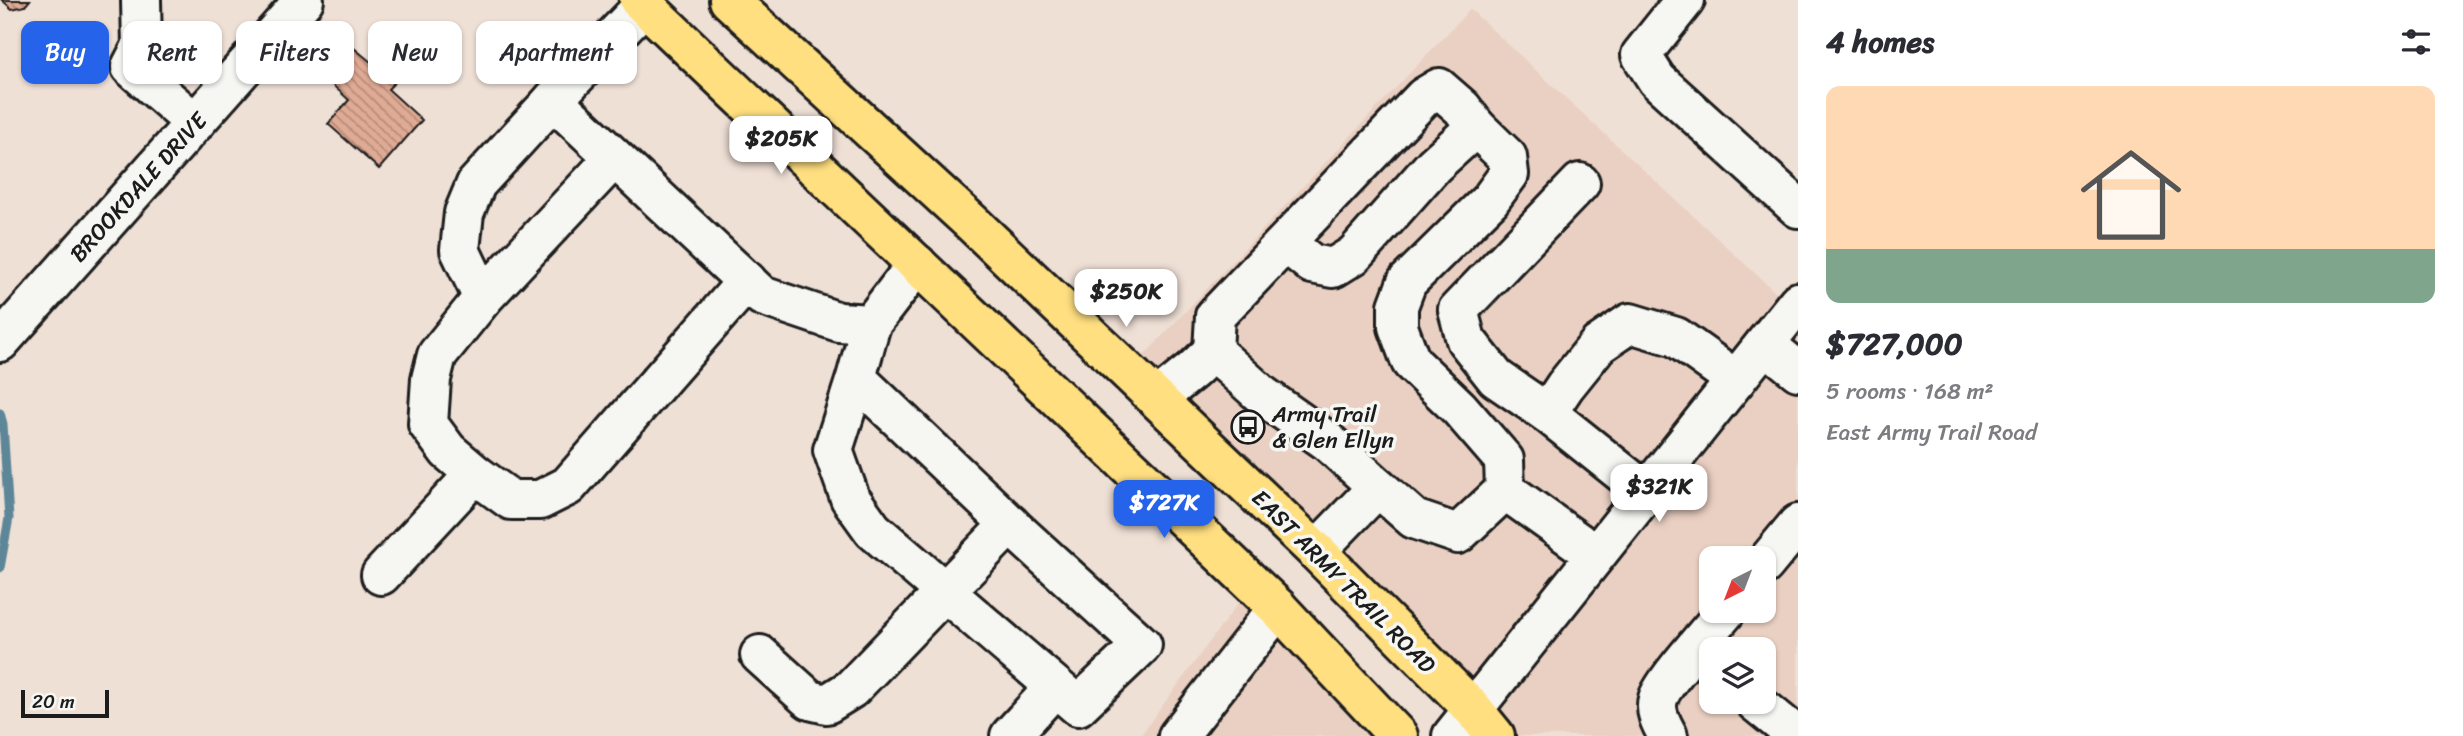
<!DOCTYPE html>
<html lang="en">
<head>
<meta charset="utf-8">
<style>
	:root { --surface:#fff; --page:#f7f7f7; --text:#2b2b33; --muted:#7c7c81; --accent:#2563eb }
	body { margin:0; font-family:Sriracha,sans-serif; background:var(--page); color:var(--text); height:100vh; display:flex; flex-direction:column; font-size:26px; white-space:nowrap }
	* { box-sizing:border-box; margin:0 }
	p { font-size:23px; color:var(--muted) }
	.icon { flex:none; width:38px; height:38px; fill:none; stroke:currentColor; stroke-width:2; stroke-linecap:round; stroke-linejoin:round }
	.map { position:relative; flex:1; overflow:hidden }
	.side { display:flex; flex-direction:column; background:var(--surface); width:665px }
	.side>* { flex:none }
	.banner { position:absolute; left:21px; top:21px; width:665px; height:63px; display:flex; gap:14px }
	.needle { width:46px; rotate:222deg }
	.fabs { position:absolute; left:1699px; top:546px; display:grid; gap:14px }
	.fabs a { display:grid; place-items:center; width:77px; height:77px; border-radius:14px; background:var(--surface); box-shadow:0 2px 5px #0004; font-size:35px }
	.scale { position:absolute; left:21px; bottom:18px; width:88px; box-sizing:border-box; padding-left:7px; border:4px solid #1c1c1c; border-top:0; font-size:19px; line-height:24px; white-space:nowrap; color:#1c1c1c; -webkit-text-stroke:5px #f6f6f2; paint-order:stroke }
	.price { position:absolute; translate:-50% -60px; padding:0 16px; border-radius:14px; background:#fff; color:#222; font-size:23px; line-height:46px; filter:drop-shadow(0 2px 4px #0008) }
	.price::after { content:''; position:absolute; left:50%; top:42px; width:21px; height:16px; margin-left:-10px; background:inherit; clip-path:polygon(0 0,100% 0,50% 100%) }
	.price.current { background:var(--accent); color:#fff }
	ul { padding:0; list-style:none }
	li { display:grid; align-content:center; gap:14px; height:371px; padding:0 28px }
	li span { display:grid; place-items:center; height:217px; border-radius:14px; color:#555 }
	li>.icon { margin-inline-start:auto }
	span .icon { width:126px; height:126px; fill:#fffc; stroke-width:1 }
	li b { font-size:30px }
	h2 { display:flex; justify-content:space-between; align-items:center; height:84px; padding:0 28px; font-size:30px }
	.tag { padding:0 24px; border-radius:14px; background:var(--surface); box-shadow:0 2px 5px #0004; font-size:24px; line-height:63px }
	.tag.current { background:var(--accent); color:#fff }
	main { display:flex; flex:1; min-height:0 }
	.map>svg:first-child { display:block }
</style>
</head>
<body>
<main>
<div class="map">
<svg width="1798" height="736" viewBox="0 0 1798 736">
	<defs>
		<pattern id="building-back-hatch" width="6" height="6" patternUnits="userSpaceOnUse" patternTransform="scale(1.75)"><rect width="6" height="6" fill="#e0ab95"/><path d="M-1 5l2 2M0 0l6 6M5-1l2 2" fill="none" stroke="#b58a79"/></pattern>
	</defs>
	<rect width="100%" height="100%" fill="#efe0d6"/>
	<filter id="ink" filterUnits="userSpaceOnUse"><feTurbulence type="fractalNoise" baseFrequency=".0143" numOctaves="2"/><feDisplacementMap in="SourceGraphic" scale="14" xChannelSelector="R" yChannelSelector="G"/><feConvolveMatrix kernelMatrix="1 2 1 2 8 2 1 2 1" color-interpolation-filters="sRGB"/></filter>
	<g filter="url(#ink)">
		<!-- built -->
		<g fill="#ead0c2" fill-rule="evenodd">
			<path d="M1470 9 1798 313V736H1507L1136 364ZM1712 558H1764V611H1712ZM1712 649H1764V702H1712Z"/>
			<polygon points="1247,591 1381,736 1140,736"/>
		</g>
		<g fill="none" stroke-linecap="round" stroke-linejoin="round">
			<!-- stream -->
			<polyline stroke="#5d8798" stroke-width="9" points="0,413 3,424 9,518 0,568"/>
		</g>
		<!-- building -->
		<g fill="url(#building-back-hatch)" stroke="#1c1c1c" stroke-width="2">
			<polygon points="2,0 30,0 25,6 12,9"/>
			<polygon points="354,48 395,82 388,89 422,120 379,169 328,124 349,100 326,79"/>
		</g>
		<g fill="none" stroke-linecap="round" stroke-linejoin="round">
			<defs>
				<g id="minor">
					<polyline points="141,0 142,46 131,67 195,123"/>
					<polyline points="1685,0 1641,55 1657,80 1798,208"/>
					<polyline points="644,5 553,100 762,296 839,322 871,324"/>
					<polyline points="1286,243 1312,264 1333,268 1354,255 1434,165 1476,127 1507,157 1509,174 1490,200 1407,282 1398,306 1398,327 1411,362 1459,408 1504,460 1505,490"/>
					<polyline points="483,298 460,250 464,213 476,184 553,100"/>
					<polyline points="0,342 304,0"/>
					<polyline points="1765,344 1798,371"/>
					<polyline points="1213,351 1215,316 1424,97 1439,88 1462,108 1476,127"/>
					<polyline points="856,378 833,450 850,498 873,530 1078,706 1142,645 1017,531 856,378 871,324 917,264"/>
					<polyline points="1157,399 1193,370 1213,351 1262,395 1327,441 1378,487"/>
					<polyline points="1547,413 1496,378 1466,340 1458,310 1580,183"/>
					<polyline points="475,474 511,500 540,500 568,486 747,281"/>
					<polyline points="1646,492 1547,413 1565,386 1598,345 1630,323 1676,337 1736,380"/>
					<polyline points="1316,551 1378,487 1414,519 1458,534 1505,490 1596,555"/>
					<polyline points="1764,565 1798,524"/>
					<polyline points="381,575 475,474 448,451 428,424 431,379 437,355 483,298 614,158"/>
					<polyline points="760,655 810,700 827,704 851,689 1010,524"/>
					<polyline points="1755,702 1797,736"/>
					<polyline points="1010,736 1055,687"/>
					<polyline points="1178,736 1278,608"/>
					<polyline points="1452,736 1798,302"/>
					<path d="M1668 736C1662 725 1654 712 1658 699 1662 683 1713 627 1726 611"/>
				</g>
				<g id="major">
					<polyline points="639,0 1278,608 1398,736"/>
					<polyline points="729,0 972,223 1316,551 1473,709 1495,736"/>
				</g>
			</defs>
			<!-- minor casing -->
			<use href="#minor" stroke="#1c1c1c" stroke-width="44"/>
			<!-- major casing -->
			<use href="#major" stroke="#1c1c1c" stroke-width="44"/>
			<!-- minor -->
			<use href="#minor" stroke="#f6f6f2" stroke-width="38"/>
			<!-- major -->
			<use href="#major" stroke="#ffdf80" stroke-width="38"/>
		</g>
	</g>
	<!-- icons -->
	<defs>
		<symbol id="bus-ring" viewBox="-11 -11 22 22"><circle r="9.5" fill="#f6f6f2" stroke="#1c1c1c" stroke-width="1.5"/><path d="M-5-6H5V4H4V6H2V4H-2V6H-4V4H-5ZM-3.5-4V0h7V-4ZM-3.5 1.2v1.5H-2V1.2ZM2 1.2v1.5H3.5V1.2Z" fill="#1c1c1c"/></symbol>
	</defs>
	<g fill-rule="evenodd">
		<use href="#bus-ring" x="1229" y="408" width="38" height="38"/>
	</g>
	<g text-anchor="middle" stroke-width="7" stroke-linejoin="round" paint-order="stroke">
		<!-- street labels -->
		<g font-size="23" fill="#1c1c1c" stroke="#f6f6f2">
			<text transform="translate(138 187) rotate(-48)" y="8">BROOKDALE DRIVE</text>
			<text transform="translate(1344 581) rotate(45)" y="8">EAST ARMY TRAIL ROAD</text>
		</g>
		<!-- poi labels -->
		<g font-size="23" fill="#1c1c1c" stroke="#f6f6f2" text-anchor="start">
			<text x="1272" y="422">Army Trail<tspan x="1272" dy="26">&amp; Glen Ellyn</tspan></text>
		</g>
	</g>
</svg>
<div class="fabs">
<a><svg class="needle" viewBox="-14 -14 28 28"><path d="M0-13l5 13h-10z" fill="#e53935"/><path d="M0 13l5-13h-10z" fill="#7c7c81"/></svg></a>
<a><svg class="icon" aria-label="layers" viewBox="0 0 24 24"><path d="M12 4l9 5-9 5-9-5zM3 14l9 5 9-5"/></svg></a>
</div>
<div class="scale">20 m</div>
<b class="price" style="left:781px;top:176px">$205K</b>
<b class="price" style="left:1126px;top:329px">$250K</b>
<b class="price" style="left:1659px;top:524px">$321K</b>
<b class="price current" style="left:1164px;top:540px">$727K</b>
<div class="banner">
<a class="tag current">Buy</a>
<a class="tag">Rent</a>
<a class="tag">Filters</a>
<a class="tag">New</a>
<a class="tag">Apartment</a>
</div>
</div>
<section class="side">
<h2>4 homes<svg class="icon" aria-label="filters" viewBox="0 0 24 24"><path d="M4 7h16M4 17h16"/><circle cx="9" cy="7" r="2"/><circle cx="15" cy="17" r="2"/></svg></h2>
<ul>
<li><span style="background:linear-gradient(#ffd9b3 75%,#7fa58c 0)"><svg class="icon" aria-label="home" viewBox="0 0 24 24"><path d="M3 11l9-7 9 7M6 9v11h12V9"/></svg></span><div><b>$727,000</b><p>5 rooms · 168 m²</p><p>East Army Trail Road</p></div></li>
</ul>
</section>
</main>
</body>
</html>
